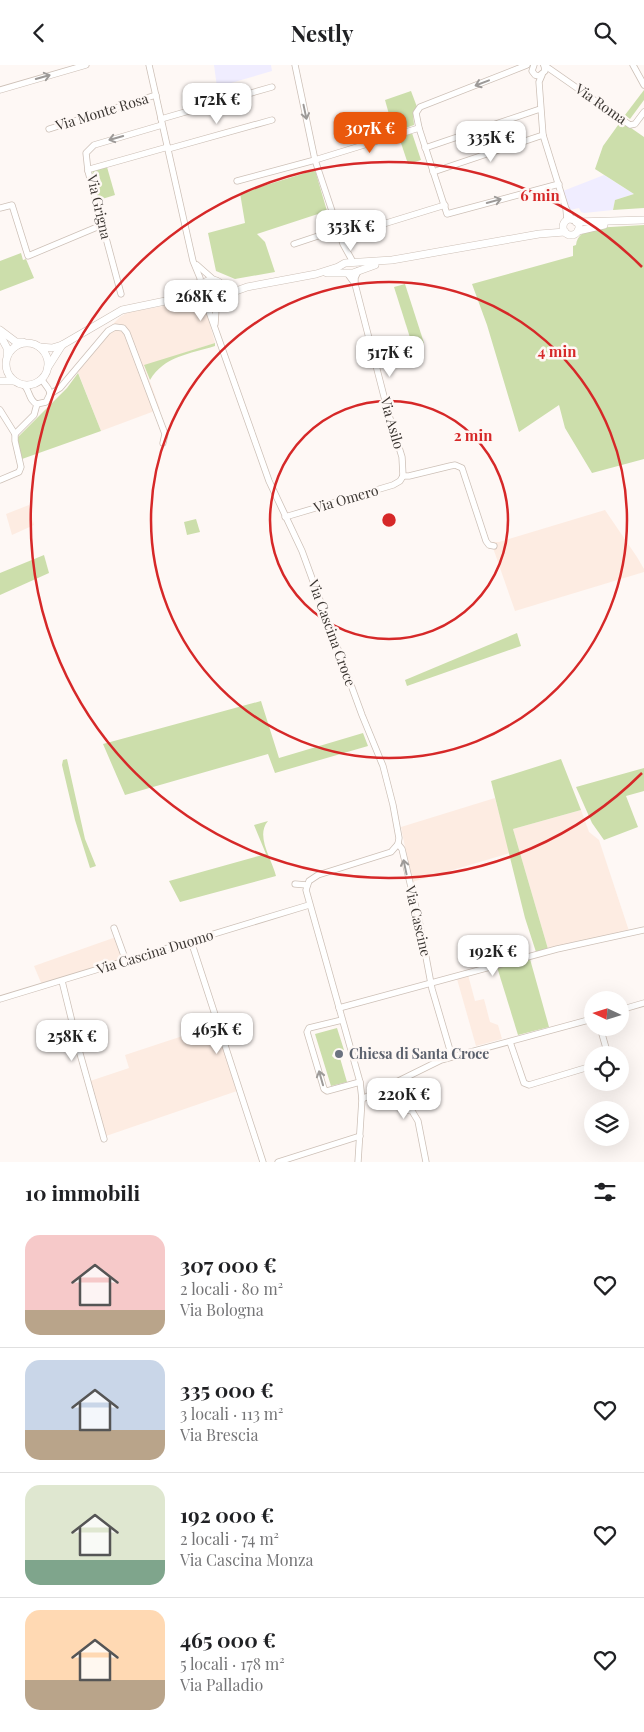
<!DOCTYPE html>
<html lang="it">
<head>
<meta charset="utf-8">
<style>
	:root { --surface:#fff; --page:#f2f2f2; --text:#202124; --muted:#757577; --line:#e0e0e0; --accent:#ea580c }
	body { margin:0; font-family:"Playfair Display",serif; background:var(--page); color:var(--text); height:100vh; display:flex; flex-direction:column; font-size:19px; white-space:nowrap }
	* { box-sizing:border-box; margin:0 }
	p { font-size:16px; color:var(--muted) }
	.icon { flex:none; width:28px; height:28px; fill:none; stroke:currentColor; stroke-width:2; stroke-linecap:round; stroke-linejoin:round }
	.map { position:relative; height:1097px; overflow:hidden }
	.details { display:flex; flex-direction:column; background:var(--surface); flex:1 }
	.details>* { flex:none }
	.needle { width:32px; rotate:274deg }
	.fabs { position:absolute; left:584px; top:926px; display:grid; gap:10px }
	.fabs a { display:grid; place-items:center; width:45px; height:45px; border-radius:50%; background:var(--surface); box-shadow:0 5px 20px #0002; font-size:25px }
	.price { position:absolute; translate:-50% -42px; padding:0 11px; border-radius:10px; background:#fff; color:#222; font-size:16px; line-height:32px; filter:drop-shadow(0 1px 2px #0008) }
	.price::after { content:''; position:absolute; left:50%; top:30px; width:15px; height:11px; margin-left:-8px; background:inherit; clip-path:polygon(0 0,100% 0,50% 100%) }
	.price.on { background:var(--accent); color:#fff }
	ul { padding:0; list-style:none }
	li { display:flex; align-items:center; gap:15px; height:125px; padding:0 25px }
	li+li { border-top:1px solid var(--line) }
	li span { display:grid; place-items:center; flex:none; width:140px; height:100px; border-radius:15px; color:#555 }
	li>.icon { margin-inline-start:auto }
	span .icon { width:60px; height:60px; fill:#fffc; stroke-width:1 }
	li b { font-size:21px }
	h2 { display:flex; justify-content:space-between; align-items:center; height:60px; padding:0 25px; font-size:21px }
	header { display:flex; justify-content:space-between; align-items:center; height:65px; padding:0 25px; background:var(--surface); font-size:22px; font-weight:700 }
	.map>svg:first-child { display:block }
</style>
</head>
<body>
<header><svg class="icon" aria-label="back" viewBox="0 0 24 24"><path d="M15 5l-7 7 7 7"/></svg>Nestly<svg class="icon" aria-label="search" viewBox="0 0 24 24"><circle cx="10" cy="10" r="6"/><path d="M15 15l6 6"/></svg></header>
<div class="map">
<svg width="644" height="1097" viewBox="0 0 644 1097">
	<rect width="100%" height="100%" fill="#fef8f5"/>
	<!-- commercial -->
	<g fill="#f0edff">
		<polygon points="214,0 271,0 272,6 217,22"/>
		<polygon points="604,110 634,129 615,135 613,145 584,148 581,147 579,143 570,145 563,126"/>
	</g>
	<!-- built -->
	<g fill="#fdece2">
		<polygon points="194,236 202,237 205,241 215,278 144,301 160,344 101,366 76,302 95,277 120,252 128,247"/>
		<polygon points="29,440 34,460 12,470 6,449"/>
		<polygon points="605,445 637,492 644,504 644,507 515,546 491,477 499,477"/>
		<polygon points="495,733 510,788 412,817 401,762"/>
		<polygon points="581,745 589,767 599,775 629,866 548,884 513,764"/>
		<polygon points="116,872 124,895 42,920 34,901"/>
		<polygon points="467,906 475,936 484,934 490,957 498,960 502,974 476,981 457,914"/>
		<polygon points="216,960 237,1026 106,1071 90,1016 129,1003 125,990"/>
	</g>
	<!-- green -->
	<g fill="#ccdeab">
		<polygon points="644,25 644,35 630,54 625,50"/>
		<polygon points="411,26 417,42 413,49 414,60 394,67 385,35"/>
		<polygon points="621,56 644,72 644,143 613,145 615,135 634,129 595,104 603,81"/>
		<polygon points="412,68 421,95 408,99 399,72"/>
		<polygon points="107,102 115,130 99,135 92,109 93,106"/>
		<polygon points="315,105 327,146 257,169 265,177 275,207 235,214 216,206 208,168 245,158 240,128"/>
		<path d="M644 160V394L592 408 565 363 559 340 519 367 487 260 472 219 573 191V181L576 180C577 170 585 166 594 163Z"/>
		<polygon points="21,188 23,195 26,194 34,213 0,226 0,196"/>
		<polygon points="405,219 424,278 413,282 394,222"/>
		<path d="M215 278V281C190 289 164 291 150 315L144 300Z"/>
		<polygon points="78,308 101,366 22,394 17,373 67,323"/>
		<polygon points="196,454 200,467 187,470 184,457"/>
		<polygon points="44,490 49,508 0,530 0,508"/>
		<polygon points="517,568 521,581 407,621 405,615"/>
		<polygon points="261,636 279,693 363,668 368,681 275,708 268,689 125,730 103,679"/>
		<polygon points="67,694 85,774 96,801 90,803 75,755 62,700 63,695"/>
		<polygon points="561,694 581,745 513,764 548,884 536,887 525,853 491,716"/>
		<polygon points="644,703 644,726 626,731 638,762 604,775 592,758 576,722"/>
		<path d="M268 756C255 771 272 794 276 811L180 837 169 816 266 789 254 760Z"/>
		<polygon points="530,894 549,962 518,970 497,902"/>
		<polygon points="337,963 344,985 333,988 332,991 335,994 340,993 347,1017 331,1021 315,969"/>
	</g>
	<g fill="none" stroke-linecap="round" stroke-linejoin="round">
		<defs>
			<g id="minor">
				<polyline points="149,0 193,196 200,213 201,222"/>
				<polyline points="295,0 315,95 343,179 353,197"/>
				<polyline points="527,0 420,42 416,48 419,63 447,149 559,119"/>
				<polyline points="534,0 532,6 535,10 539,11 545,6 544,0"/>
				<polyline points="544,0 630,60 635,59 644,47"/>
				<polyline points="633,0 644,20"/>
				<polyline points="542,10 539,17 543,70 566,144 567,155"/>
				<polyline points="0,25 86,0"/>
				<polyline points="161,54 272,22"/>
				<polyline points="49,64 156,30"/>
				<polyline points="425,83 540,44"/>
				<polyline points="168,84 272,55"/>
				<polyline points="88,106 86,88 94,80 162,60"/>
				<polyline points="433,107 543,70"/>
				<polyline points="237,116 315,95 419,63"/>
				<polyline points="0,143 12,140 28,191 102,160"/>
				<polyline points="567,145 572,155"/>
				<polyline points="341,172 445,140"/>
				<polyline points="294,179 339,164"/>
				<polyline points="197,200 214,215"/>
				<polyline points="347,208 355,219 355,213 358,206"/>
				<polyline points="355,219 388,347 402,392 403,411"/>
				<polyline points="121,229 88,106 90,104 168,82"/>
				<polyline points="206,238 269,416 302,486 362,650 383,701 393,740 399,773 398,779 391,787 318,810 309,816 306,825 360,1017 362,1034 358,1097"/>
				<polyline points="215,259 216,244 220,237"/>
				<path d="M42 314C44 320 50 323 50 329"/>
				<path d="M24 320C30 326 29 336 37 339"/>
				<polyline points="37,339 46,337 50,329 60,323 108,266 115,262 123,263 127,268 165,369 163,378"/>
				<polyline points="0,345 15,369 15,376 21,402 19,407 0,415"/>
				<polyline points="15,369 34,350 37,339"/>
				<polyline points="403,411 409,411 450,401 455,400 462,403 486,476 489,480 494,481"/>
				<polyline points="285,452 393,420 400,416 403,411"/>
				<polyline points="398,779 402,784 420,860 432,924 452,992"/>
				<polyline points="295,819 307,820"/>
				<polyline points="114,863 126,896"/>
				<polyline points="191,876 263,1097"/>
				<polyline points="62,916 79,985 104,1074"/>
				<polyline points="0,934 309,840"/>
				<polyline points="339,943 557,884 644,865"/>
				<polyline points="620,945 644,938"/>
				<polyline points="342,955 309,963 307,967 324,1024 327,1026 360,1017"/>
				<polyline points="600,962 608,990"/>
				<polyline points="510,977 524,1018 529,1020 592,1001"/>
				<polyline points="381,1025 384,1033 397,1032 400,1044 412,1046 418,1056 426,1097"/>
				<polyline points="362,1034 441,995 592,954"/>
				<polyline points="278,1097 360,1071"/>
			</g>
			<g id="tertiary">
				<circle cx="571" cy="162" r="8"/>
				<polyline points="576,157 644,155"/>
				<polyline points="578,166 604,160"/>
				<polyline points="327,208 353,208 375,200"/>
				<circle cx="212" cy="227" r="12"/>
				<polyline points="225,230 247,222 316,209 338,202 345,198 392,195 539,169 565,167"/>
				<polyline points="0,265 16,277 23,277"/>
				<polyline points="0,270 7,283 7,290"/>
				<circle cx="27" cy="299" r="21"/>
				<polyline points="40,282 52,283 62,280 122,245 175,234 200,226"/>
				<polyline points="48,302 62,280"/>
				<polyline points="0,316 14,316"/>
			</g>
		</defs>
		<!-- minor casing -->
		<use href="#minor" stroke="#cdc0b7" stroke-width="7"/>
		<!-- tertiary casing -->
		<use href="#tertiary" stroke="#cdc0b7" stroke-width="8"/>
		<!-- minor -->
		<use href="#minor" stroke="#fff" stroke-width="5.5"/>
		<!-- tertiary -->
		<use href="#tertiary" stroke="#fff" stroke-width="7"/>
	</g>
	<!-- one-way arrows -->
	<defs><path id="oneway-shaft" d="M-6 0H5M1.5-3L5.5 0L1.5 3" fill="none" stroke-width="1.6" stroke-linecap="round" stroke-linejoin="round" transform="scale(1.25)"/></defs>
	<g stroke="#9d9a98">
		<use href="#oneway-shaft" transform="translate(43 12) rotate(-16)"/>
		<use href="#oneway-shaft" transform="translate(482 18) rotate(159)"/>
		<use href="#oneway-shaft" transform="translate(305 47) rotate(78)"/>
		<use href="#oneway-shaft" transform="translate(116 73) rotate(164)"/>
		<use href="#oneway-shaft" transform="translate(494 136) rotate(-15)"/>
		<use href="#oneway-shaft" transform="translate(405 802) rotate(-102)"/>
		<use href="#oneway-shaft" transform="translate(321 1013) rotate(-106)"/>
	</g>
	<!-- distance rings -->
	<g fill="none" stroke="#d62828" stroke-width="2.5">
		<circle cx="389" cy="455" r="119"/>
		<circle cx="389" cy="455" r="238"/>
		<path d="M642 708A358 358 0 1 1 642 202"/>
	</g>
	<!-- markers -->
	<circle fill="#6b7280" stroke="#fef8f5" stroke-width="2" cx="339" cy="989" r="5"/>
	<g text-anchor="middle" stroke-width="5" stroke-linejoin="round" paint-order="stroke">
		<!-- street labels -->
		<g font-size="14" fill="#3b3632" stroke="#fef8f5">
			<text transform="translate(601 39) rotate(35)" y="5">Via Roma</text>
			<text transform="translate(102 47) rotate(-17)" y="5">Via Monte Rosa</text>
			<text transform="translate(99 142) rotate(77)" y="5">Via Grigna</text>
			<text transform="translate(392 358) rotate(74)" y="5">Via Asilo</text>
			<text transform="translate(346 434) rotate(-16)" y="5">Via Omero</text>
			<text transform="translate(332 568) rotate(70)" y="5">Via Cascina Croce</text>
			<text transform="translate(418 856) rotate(77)" y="5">Via Cascine</text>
			<text transform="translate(155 887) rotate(-17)" y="5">Via Cascina Duomo</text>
		</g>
		<!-- worship labels -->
		<g font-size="14" font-weight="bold" fill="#5b616d" stroke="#fef8f5" text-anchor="start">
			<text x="349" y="994">Chiesa di Santa Croce</text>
		</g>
	</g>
	<circle cx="389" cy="455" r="8" fill="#d62828" stroke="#fef8f5" stroke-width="2.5"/>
	<g font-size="15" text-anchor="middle" font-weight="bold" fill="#d62828" stroke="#fef8f5" stroke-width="5" stroke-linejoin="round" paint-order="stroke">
		<text x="540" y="136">6 min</text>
		<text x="557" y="292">4 min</text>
		<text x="473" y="376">2 min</text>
	</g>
</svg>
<div class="fabs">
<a><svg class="needle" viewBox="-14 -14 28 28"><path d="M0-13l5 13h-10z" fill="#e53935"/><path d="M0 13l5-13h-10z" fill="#757577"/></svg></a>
<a><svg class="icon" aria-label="locate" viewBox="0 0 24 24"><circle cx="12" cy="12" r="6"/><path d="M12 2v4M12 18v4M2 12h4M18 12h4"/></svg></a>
<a><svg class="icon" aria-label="layers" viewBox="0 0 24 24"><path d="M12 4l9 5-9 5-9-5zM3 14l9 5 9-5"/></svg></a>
</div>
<b class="price" style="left:217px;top:60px">172K €</b>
<b class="price on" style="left:370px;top:89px">307K €</b>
<b class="price" style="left:491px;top:98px">335K €</b>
<b class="price" style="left:351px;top:187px">353K €</b>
<b class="price" style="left:201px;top:257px">268K €</b>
<b class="price" style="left:390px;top:313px">517K €</b>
<b class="price" style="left:493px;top:912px">192K €</b>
<b class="price" style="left:217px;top:990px">465K €</b>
<b class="price" style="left:72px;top:997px">258K €</b>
<b class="price" style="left:404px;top:1055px">220K €</b>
</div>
<section class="details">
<h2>10 immobili<svg class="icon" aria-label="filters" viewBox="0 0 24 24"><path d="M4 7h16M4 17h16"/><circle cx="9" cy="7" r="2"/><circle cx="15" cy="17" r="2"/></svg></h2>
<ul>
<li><span style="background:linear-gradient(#f6c9c9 75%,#b9a48a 0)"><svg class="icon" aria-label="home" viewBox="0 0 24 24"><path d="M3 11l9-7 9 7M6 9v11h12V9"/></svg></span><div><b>307 000 €</b><p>2 locali · 80 m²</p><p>Via Bologna</p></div><svg class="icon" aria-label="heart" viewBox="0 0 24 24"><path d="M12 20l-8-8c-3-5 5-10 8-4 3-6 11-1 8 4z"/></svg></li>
<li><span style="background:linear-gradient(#c9d6e8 70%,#b9a48a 0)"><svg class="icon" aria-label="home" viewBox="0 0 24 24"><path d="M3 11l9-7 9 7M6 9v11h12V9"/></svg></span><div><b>335 000 €</b><p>3 locali · 113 m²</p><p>Via Brescia</p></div><svg class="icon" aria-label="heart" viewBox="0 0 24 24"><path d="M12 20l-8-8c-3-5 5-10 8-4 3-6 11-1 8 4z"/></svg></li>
<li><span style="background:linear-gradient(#dfe7d0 75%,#7fa58c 0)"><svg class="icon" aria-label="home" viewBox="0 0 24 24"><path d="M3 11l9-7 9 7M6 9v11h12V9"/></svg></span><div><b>192 000 €</b><p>2 locali · 74 m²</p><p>Via Cascina Monza</p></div><svg class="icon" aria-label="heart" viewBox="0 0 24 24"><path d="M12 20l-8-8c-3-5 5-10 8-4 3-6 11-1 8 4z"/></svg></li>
<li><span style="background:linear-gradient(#ffd9b3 70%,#b9a48a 0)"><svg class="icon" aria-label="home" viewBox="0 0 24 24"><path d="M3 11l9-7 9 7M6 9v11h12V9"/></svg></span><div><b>465 000 €</b><p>5 locali · 178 m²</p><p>Via Palladio</p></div><svg class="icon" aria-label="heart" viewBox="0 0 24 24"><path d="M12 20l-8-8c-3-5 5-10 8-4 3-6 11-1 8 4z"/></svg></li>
</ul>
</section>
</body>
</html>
